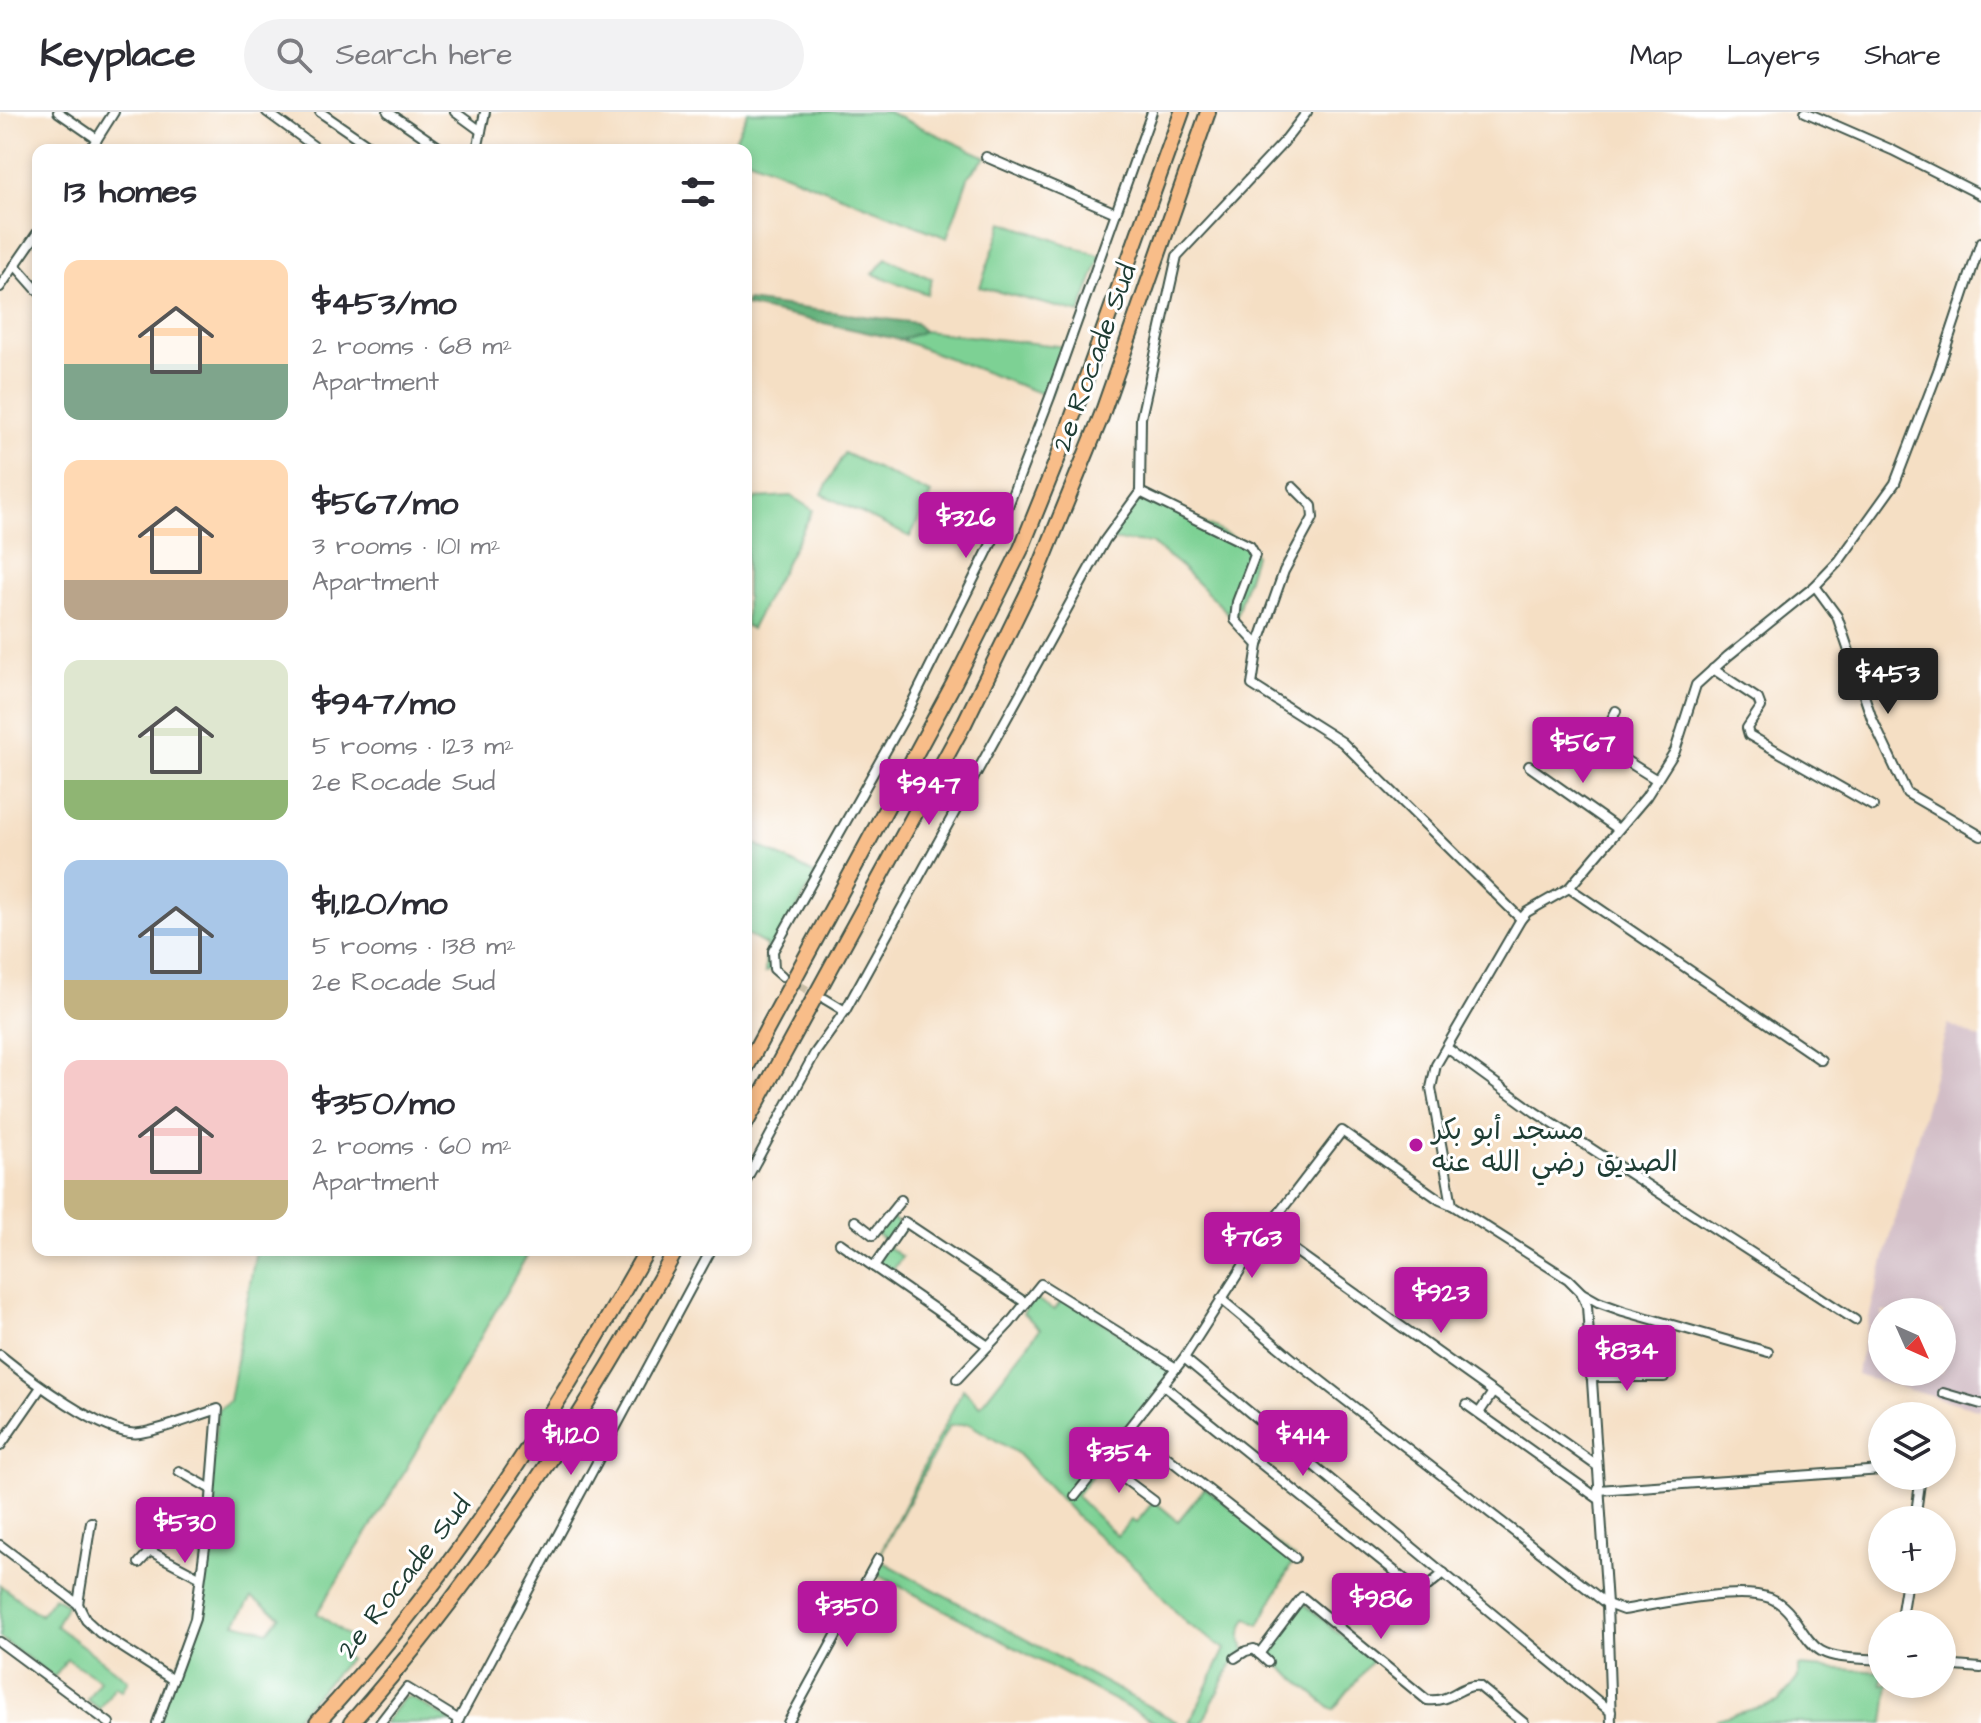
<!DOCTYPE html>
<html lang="en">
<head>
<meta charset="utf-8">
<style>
	:root { --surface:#fff; --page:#f2f2f3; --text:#2b2b33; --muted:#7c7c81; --line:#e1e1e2; --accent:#b5179e }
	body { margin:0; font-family:"Architects Daughter","Playpen Sans Arabic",sans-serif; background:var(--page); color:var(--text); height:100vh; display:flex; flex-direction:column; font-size:30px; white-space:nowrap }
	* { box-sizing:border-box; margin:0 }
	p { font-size:26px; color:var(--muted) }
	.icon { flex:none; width:44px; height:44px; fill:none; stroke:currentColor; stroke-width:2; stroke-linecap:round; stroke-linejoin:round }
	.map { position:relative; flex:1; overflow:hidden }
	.sheet { position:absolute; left:32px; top:32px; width:720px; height:1112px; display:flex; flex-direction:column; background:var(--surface); border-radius:16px; box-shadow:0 4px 12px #0003 }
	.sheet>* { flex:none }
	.needle { width:52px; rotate:135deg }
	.tools { position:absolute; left:1868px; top:1186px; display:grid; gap:16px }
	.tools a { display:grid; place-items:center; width:88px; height:88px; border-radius:50%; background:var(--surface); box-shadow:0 4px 12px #0003; font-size:40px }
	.price { position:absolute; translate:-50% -68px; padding:0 18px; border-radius:8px; background:var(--accent); color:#fff; font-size:26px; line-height:52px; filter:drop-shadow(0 2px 4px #0008) }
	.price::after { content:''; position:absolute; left:50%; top:48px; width:24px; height:18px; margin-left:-12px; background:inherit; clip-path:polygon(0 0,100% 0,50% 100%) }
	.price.on { background:#222; color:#fff }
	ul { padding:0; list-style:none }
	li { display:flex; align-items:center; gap:24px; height:200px; padding:0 32px }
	li span { display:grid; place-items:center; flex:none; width:224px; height:160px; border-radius:16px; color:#555 }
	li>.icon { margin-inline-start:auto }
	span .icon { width:96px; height:96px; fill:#fffc; stroke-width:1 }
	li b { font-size:34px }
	h2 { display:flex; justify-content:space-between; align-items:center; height:96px; padding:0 32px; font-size:34px }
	header { display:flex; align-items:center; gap:48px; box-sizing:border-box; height:112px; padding:0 40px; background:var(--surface); border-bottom:2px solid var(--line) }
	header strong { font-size:38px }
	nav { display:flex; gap:44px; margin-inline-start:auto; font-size:28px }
	.search { width:560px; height:72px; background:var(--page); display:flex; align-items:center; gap:20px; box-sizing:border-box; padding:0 28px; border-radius:44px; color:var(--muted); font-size:30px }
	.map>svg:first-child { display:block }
</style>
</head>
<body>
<header>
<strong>Keyplace</strong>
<div class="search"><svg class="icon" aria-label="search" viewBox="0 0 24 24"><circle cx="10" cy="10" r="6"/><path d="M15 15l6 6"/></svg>Search here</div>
<nav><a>Map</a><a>Layers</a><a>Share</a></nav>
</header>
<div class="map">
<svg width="1981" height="1611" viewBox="0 0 1981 1611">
	<rect width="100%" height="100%" fill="#fff"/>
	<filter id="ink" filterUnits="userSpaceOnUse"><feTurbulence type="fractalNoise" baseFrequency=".0125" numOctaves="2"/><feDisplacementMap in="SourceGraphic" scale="16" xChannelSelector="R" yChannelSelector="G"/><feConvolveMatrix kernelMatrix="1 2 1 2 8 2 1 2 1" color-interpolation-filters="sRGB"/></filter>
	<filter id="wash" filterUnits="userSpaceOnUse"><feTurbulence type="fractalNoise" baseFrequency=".006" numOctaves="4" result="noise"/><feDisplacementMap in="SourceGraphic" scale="32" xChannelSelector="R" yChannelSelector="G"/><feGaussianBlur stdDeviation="1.8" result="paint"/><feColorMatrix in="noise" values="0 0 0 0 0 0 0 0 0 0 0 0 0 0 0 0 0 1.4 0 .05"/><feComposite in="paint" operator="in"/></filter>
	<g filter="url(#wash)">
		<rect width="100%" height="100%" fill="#f5dfc4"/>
		<!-- industrial -->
		<path fill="#d2bdc6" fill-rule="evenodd" d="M1948 912 1981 927V1298L1856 1263 1873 1189ZM1882 1200H1942V1260H1882Z"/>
		<!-- green -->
		<g fill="#7dd194" stroke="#4e8764" stroke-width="2" fill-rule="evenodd">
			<polygon points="748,0 888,0 986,45 969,63 947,126 746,46 746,38 730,38"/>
			<polygon points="1003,110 1101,144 1080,201 980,175"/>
			<polygon points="886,146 932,167 927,182 873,162"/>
			<polygon points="923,219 1068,235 1050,285 901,228"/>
			<polygon points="844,341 931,382 910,425 822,382"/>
			<polygon points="1140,380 1250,434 1255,443 1235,508 1178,452 1151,431 1105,428"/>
			<polygon points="791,384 813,398 751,517 746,514 746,397 756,386"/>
			<polygon points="746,727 816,763 773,839 774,857 765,861 766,833 746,822"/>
			<polygon points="889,1104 902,1114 888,1135 902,1145 888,1165 867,1150 884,1128 876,1121"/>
			<path d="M256 1138H530L395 1376 317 1501 354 1528 341 1541 349 1547 290 1611H157L195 1507 218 1297 229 1289ZM252 1486 280 1504 268 1519 235 1511Z"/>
			<path d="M1035 1186 1054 1198 1064 1186 1176 1256 1076 1384 1117 1424 1131 1408 1136 1411 1154 1389 1178 1409 1205 1376 1295 1446 1259 1513 1247 1506C1240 1519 1238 1526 1246 1539L1235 1546 1202 1611H1190L1225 1537 1186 1511 1138 1458 1082 1410 1017 1341 969 1312 949 1314 878 1447 1179 1611H1157L871 1459 963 1277 980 1294 1040 1217 1023 1201Z"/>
			<polygon points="0,1473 40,1503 54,1485 67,1492 56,1514 128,1568 122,1579 115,1574 100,1597 87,1588 100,1568 67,1547 54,1565 0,1526"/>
			<polygon points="1302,1490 1372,1549 1333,1598 1264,1541"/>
			<polygon points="1798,1554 1882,1560 1882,1572 1889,1572 1884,1611 1716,1611 1717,1607 1778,1590 1798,1566"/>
			<polygon points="410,1585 453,1610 384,1611 404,1586"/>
		</g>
		<!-- forest -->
		<polygon fill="#66b37e" stroke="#427859" stroke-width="2" points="746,189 916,211 923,219 901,228 746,194"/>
	</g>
	<g filter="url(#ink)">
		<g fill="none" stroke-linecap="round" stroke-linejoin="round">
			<!-- street-tunnel -->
			<polyline stroke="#cabfa7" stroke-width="8" stroke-dasharray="8 4" stroke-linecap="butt" points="790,868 820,885"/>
			<defs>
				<g id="street">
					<polyline points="58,0 97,27"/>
					<polyline points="267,0 319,38"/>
					<polyline points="320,0 375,38"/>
					<polyline points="388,0 443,38"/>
					<polyline points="455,0 481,19"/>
					<polyline points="1307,0 1283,31 1177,144 1141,306 1140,380 1250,434 1255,443 1237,490 1235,508 1258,533 1252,573 1342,630 1521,807"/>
					<polyline points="1805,0 1892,38 1981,83"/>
					<polyline points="90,38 114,0"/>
					<polyline points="477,38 485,0"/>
					<polyline points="986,45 1116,101"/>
					<polyline points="15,153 38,179"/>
					<polyline points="0,175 38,120"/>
					<polyline points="1815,474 1837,504 1872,607 1907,681 1981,724"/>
					<polyline points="1258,533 1284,459 1313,406 1312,394 1293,375"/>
					<polyline points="1713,557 1758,587 1761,595 1747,616 1749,623 1873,694"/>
					<polyline points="1590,626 1657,668"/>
					<polyline points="1599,632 1616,599"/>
					<polyline points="1529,654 1618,717"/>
					<polyline points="1569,776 1821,948"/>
					<polyline points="782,864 774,857 773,839 907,601 1001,412 1050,285 1152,0"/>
					<polyline points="825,887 845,899"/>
					<polyline points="1447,936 1535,1000 1855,1208"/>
					<polyline points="746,1068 815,941 845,899 1105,428 1140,380"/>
					<polyline points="855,1109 873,1123 901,1088"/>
					<polyline points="1266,1118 1597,1354"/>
					<polyline points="840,1131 874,1155"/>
					<polyline points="1582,1181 1598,1190 1623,1199 1768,1240"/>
					<path d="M1221 1187 1294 1248 1607 1492 1623 1498C1660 1492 1737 1474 1770 1486 1795 1496 1802 1528 1821 1539 1837 1548 1864 1546 1882 1548"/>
					<polyline points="988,1234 874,1155 905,1110 1026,1191"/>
					<path d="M0 1243C26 1264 108 1327 140 1321 166 1317 193 1305 218 1297L210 1399 195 1507 157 1611"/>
					<polyline points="1184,1246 1611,1600"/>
					<polyline points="1591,1265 1664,1265"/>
					<polyline points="957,1267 1009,1212 1041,1172 1176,1256"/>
					<polyline points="1163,1273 1413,1474 1424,1477 1444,1461"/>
					<polyline points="1943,1281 1981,1292"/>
					<polyline points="1467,1293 1599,1387"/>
					<polyline points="1479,1301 1493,1280"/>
					<polyline points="1130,1316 1295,1446"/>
					<polyline points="0,1334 41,1275"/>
					<polyline points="1103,1351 1154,1389"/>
					<polyline points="179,1359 211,1377"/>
					<polyline points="1598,1378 1882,1358"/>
					<polyline points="1075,1384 1184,1246 1266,1118 1342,1019 1440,1088 1452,1093"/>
					<polyline points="1915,1408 1921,1364"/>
					<polyline points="0,1433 78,1492 86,1508 100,1521 173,1568"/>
					<polyline points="139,1451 150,1439 199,1465"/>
					<polyline points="78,1492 91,1410"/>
					<polyline points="1900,1512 1907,1468"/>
					<polyline points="0,1530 109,1611"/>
					<path d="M1259 1542 1302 1485 1427 1588C1451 1591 1460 1572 1479 1574L1524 1611"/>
					<polyline points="1235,1546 1246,1539 1254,1537 1268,1550"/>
					<polyline points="1942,1553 1981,1556"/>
					<polyline points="380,1611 407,1576 459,1608"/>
					<polyline points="457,1611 711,1138"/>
					<polyline points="788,1611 878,1447"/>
					<polyline points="1611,1611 1607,1492 1587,1194 1581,1180 1568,1167 1452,1093 1431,976 1436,953 1521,807 1527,800 1569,776 1646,685 1675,639 1696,573 1728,544 1815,474 1839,449 1895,371 1938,259 1981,130"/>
				</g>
				<g id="highway">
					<polyline points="746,956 954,571 1021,437 1057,348 1182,0"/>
					<polyline points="746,1011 964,612 1037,462 1101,305 1208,0"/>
					<path d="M317 1611C449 1469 552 1306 647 1138"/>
					<path d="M351 1611C478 1468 584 1305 676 1138"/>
				</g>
			</defs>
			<!-- street casing -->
			<use href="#street" stroke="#3f554a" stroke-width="12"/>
			<!-- highway casing -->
			<use href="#highway" stroke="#3f554a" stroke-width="18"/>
			<!-- street -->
			<use href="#street" stroke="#fff" stroke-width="8"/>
			<!-- highway -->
			<use href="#highway" stroke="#f8bd89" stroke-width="14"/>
		</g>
	</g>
	<!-- markers -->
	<circle fill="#b5179e" stroke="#fff" stroke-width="3" cx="1416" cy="1033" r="8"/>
	<g text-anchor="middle" stroke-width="6" stroke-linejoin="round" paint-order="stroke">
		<!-- street labels -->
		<g font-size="28" fill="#1f3d34" stroke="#fff">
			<text transform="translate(1093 245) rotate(-70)" y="10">2e Rocade Sud</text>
			<text transform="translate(403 1464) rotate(-52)" y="10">2e Rocade Sud</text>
		</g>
		<!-- poi labels -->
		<g font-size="28" fill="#1f3d34" stroke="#fff" text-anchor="start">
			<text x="1432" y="1027">مسجد أبو بكر<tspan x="1432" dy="32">الصديق رضي الله عنه</tspan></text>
		</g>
	</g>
</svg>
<div class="tools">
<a><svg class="needle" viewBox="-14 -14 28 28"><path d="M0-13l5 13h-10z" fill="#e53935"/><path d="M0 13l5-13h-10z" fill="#7c7c81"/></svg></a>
<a><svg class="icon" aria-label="layers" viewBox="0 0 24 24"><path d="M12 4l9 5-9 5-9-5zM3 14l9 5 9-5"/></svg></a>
<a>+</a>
<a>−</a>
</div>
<b class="price" style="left:966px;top:448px">$326</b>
<b class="price on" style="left:1888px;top:604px">$453</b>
<b class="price" style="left:1583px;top:673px">$567</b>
<b class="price" style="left:929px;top:715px">$947</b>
<b class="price" style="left:1252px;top:1168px">$763</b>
<b class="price" style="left:1441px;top:1223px">$923</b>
<b class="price" style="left:1627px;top:1281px">$834</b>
<b class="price" style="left:571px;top:1365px">$1,120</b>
<b class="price" style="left:1303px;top:1366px">$414</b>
<b class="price" style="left:1119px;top:1383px">$354</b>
<b class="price" style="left:185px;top:1453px">$530</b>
<b class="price" style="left:1381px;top:1529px">$986</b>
<b class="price" style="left:847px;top:1537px">$350</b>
<section class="sheet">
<h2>13 homes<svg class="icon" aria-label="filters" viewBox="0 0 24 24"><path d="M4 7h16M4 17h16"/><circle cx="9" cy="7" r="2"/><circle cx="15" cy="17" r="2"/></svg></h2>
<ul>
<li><span style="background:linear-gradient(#ffd9b3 65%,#7fa58c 0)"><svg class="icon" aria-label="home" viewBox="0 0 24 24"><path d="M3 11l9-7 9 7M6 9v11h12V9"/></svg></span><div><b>$453/mo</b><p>2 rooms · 68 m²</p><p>Apartment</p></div></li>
<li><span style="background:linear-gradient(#ffd9b3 75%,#b9a48a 0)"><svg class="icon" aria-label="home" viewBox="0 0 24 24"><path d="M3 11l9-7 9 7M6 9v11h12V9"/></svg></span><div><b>$567/mo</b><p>3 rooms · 101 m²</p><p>Apartment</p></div></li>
<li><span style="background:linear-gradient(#dfe7d0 75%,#8fb573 0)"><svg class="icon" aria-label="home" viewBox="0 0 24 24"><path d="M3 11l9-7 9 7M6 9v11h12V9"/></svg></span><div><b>$947/mo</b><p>5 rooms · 123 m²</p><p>2e Rocade Sud</p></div></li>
<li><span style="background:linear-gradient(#a9c7e8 75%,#c2b280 0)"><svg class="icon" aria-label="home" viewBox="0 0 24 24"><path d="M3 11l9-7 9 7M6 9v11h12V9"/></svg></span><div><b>$1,120/mo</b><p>5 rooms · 138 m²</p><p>2e Rocade Sud</p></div></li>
<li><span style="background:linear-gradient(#f6c9c9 75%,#c2b280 0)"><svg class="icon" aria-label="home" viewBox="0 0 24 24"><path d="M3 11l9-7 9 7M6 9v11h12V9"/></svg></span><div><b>$350/mo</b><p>2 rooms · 60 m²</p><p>Apartment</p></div></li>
</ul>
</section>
</div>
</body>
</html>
